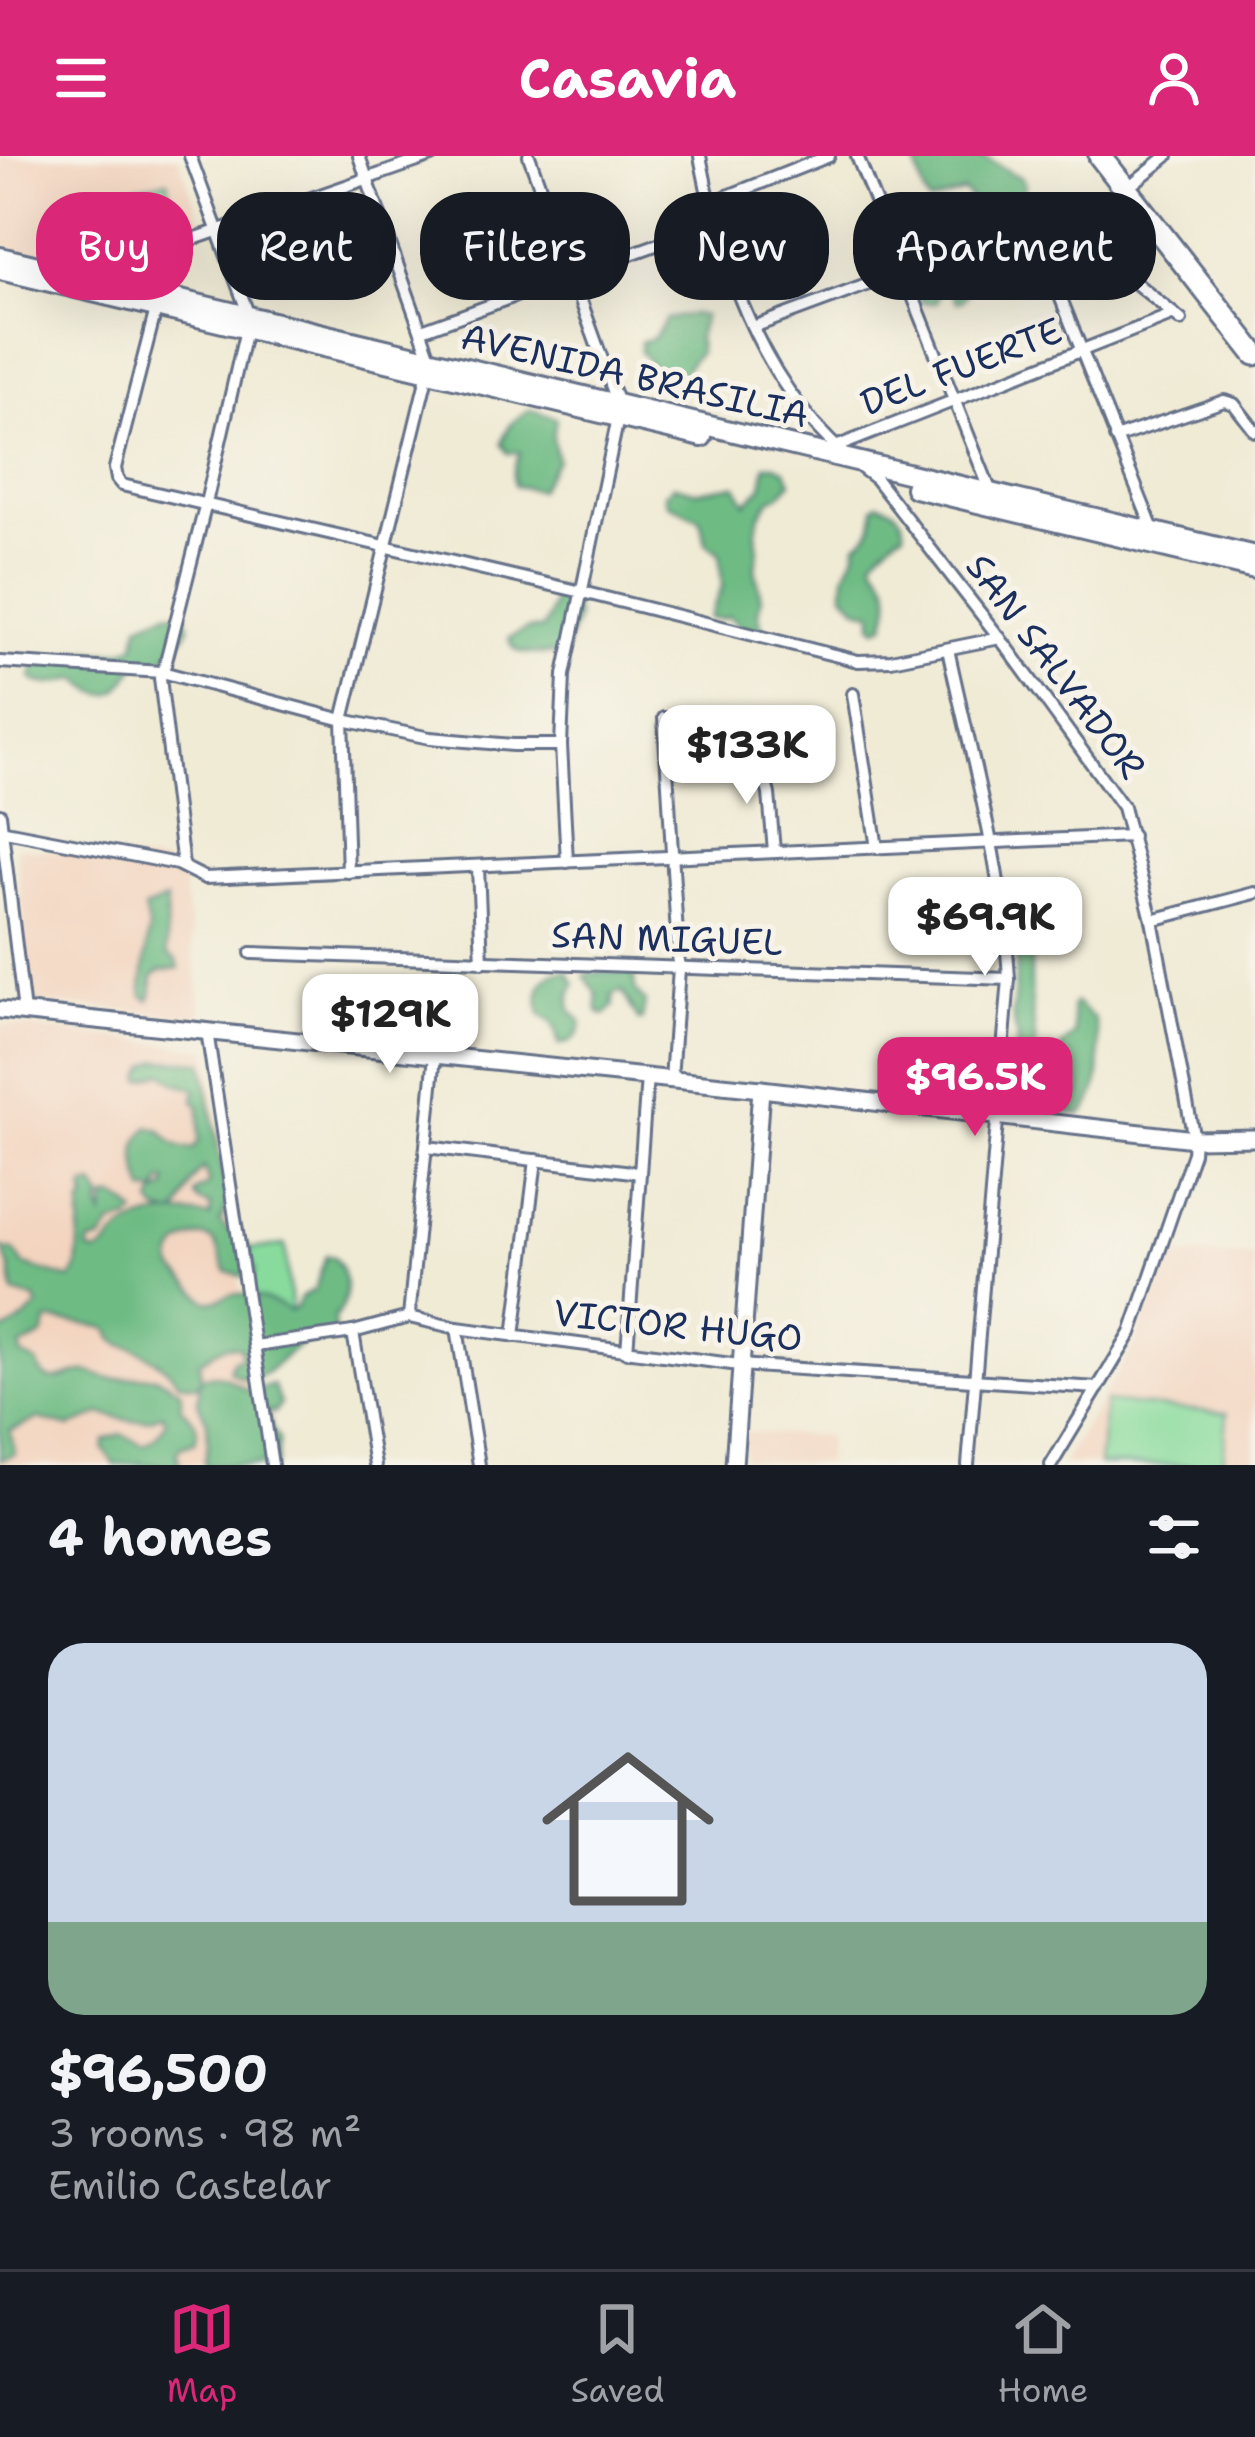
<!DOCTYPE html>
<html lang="en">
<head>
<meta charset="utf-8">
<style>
	:root { --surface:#171b24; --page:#20242c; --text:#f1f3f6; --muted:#9ea1a6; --line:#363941; --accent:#db2777 }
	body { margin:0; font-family:"Shantell Sans",sans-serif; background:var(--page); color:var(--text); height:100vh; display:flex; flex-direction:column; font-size:45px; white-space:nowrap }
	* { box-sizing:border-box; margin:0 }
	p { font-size:39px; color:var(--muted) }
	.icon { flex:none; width:66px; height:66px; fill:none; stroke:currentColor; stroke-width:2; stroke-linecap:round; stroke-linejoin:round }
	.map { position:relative; height:1309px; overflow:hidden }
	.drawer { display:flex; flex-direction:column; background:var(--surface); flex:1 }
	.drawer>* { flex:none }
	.hud { position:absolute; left:36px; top:36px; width:1185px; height:108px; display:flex; gap:24px }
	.price { position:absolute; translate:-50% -102px; padding:0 27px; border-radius:24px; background:#fff; color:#222; font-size:39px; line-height:78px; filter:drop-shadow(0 3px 6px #0008) }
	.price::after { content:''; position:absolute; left:50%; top:72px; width:36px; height:27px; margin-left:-18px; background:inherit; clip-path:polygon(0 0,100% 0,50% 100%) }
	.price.current { background:var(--accent); color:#fff }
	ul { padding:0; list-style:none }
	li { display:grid; align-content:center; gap:24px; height:636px; padding:0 48px }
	li span { display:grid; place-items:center; height:372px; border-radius:36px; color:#555 }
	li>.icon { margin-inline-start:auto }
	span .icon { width:216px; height:216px; fill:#fffc; stroke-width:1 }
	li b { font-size:51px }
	h2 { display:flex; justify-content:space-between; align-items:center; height:144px; padding:0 48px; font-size:51px }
	.tag { padding:0 42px; border-radius:48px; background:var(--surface); box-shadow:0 12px 48px #0002; font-size:42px; line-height:108px }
	.tag.current { background:var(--accent); color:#fff }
	header { display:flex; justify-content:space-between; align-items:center; height:156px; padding:0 48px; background:var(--accent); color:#fff; font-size:54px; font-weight:700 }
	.menu { display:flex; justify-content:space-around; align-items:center; height:168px; border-top:3px solid var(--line); background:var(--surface); font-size:33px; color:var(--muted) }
	.menu a { display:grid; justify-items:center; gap:6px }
	.menu .current { color:var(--accent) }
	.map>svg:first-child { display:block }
</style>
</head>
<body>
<header><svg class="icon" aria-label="menu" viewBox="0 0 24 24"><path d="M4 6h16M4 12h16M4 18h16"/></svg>Casavia<svg class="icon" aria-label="person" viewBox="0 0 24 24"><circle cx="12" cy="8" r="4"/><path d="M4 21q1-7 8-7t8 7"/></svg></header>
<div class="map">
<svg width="1255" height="1309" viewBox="0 0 1255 1309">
	<rect width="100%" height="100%" fill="#f7f3e8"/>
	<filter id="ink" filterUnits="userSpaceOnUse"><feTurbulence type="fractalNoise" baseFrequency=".00833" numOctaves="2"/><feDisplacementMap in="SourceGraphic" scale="24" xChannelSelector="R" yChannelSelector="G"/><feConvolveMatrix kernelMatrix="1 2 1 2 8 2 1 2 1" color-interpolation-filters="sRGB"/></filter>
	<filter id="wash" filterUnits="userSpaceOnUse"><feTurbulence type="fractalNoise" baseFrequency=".004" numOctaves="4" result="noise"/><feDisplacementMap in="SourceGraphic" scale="48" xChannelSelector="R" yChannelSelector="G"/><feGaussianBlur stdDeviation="2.7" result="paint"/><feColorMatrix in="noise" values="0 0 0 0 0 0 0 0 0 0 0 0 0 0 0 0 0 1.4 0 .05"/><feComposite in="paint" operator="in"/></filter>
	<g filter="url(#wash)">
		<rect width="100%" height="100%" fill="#f0ebd5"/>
		<!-- built -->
		<g fill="#f3d4bf">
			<polygon points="0,0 178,0 202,67 84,110 0,90"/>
			<polygon points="16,691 159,707 182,715 203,862 31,846"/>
			<polygon points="0,868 207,893 265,1309 0,1309"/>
			<polygon points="1167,1099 1255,1100 1255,1309 1062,1309 1136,1186"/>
			<polygon points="745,1276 827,1280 826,1307 744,1303"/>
		</g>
		<!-- green -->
		<g fill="#88db9c" stroke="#52857d" stroke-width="3">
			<polygon points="168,25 176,75 82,92 74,41"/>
			<polygon points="285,1089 292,1162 256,1165 249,1093"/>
			<polygon points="1105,1246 1227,1257 1223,1309 1099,1309"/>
		</g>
		<!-- forest -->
		<g fill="#6ebb84" stroke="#447571" stroke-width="3">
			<path d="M929 0H979C993 5 1007 16 1022 22L1025 29 1021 41 1010 44 988 41 982 45 974 46 964 36 930 47C922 40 921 20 916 9L919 2Z"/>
			<polygon points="976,92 983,97 981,106 964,107 968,135 962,145 957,146 950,135 949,126 941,122 927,129 940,134 936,147 921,146 913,128 916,117"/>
			<path d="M693 158 704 160 698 181 699 196 680 219 667 227C655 218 651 206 640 196L641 186 654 182 666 163Z"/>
			<path d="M531 254 556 262 553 283 557 304 538 334 515 330C510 318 516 308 520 297H508L502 288C506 270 515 262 531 254Z"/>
			<polygon points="766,309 775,309 786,314 791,326 780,339 770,344 759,360 756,376 758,394 755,411 761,443 758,456 762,472 741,472 729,460 721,463 709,462 722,431 720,398 706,387 700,363 667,347 665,338 674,329 698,335 736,329 746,347 762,330"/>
			<path d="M878 347C892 349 906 362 904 376L897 379 874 401 875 409C894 428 893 445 885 469L877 472 873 469V456L858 452 844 437 845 417 856 396V388C871 378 874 369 874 351Z"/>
			<path d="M557 432 569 435 577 462 563 500C545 493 513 507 509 482L527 473H542L549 460Z"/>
			<path d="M168 456 185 458 189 470 186 478 164 502 138 507C118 533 114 554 78 523 60 524 47 534 31 522L34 510C50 507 60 502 74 497 98 490 112 504 136 488L139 468Z"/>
			<polygon points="166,744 167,798 177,805 179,812 159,815 153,820 152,838 149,844 143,840 142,832 149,773 144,753"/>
			<path d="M1022 795 1031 801V838L1039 926 1046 935 1080 937 1079 926 1062 912 1061 891 1075 878 1072 851 1076 847 1095 864C1101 893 1105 938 1081 959L1014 946 1009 935 1017 885 1013 858 1017 803Z"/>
			<path d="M568 815 575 828 570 839V854L581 865C581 879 573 888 559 888L553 867 540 858C535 834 542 816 568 815Z"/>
			<polygon points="601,816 631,817 634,820 635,835 645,846 642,864 639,865 622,835 613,839 614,850 604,859 598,856 597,837 585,821 586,818"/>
			<path d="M158 904 203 906 228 1045 223 1061 219 1065 233 1079 247 1088 255 1115 252 1123 227 1116C220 1107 221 1089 210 1083 194 1074 165 1094 174 1112 175 1115 205 1144 208 1145 219 1147 225 1138 235 1138 256 1138 272 1146 290 1155L297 1151 300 1142 315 1133 326 1100 334 1101C348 1117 351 1147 334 1161L335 1181C326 1183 314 1183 305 1186 279 1197 260 1242 229 1214L232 1205 241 1201V1192C225 1184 212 1198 199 1206L201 1222C227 1213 231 1229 251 1235L273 1229 280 1248 275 1257 268 1255 272 1272 279 1284 276 1309H204L208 1288 207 1266 198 1247 200 1225 196 1229 180 1227C164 1209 156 1203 135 1193 129 1189 123 1191 117 1186 103 1175 120 1181 105 1172 101 1170 54 1164 48 1165L43 1180 21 1191 22 1199 37 1207C49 1238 66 1215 87 1216 98 1217 104 1224 116 1223 148 1221 152 1213 181 1236V1252C193 1262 201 1270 195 1286L180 1291 177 1298 180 1309H145L140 1307 115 1309 103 1292 105 1284 121 1278 144 1289C154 1284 161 1276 166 1266L163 1258 148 1264 132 1265 100 1258 70 1271 38 1263 10 1275 15 1298 0 1304V1176C15 1173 27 1160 38 1150L34 1143 14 1137 10 1111 2 1092 14 1095 24 1109 71 1123 77 1112 82 1048 86 1044 84 1034 86 1030 94 1029 103 1044 100 1050 103 1060 107 1043C118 1038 128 1050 136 1057L130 1063 112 1069 101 1085 90 1087 88 1093 95 1097C108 1093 107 1088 117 1079 141 1057 177 1055 210 1061L211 1050 200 1046 195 1040 196 1036 209 1028 204 1012C189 1024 188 1039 179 1055L171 1059 156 1054 152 1047 155 1039 166 1032 167 1025H162L157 1036 145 1035C137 1012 128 990 149 971L161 975C171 986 176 993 193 993L199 986V950L194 944 196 933 176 927 163 917 142 924 141 920 147 910Z"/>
		</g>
	</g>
	<g filter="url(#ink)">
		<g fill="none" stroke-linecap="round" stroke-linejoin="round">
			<defs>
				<g id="street">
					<polyline points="529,0 618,248 618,262 564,519 561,589 567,706"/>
					<path d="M700 0C720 107 761 225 845 299"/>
					<polyline points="857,0 993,341"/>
					<polyline points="1126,33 1167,0"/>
					<polyline points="710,47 829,0"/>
					<polyline points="1084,85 1181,164"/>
					<polyline points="90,119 432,0"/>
					<polyline points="157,149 115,312 117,323 122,329 582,436 858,505 891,504 1000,482"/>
					<polyline points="753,171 1018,73 1030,74 1036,80 1154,376"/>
					<polyline points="422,174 716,67"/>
					<polyline points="1115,282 1224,245 1234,248 1255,275"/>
					<polyline points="836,291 1174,158"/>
					<polyline points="859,310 876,323 1009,494 1123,651 1152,764 1194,983 1193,997 1131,1177 1051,1309"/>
					<path d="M948 493C971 601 1003 711 1009 823L968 1309"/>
					<polyline points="0,506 162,516 343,564 430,582 513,589 561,589"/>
					<polyline points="853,538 877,692"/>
					<polyline points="664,562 679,813 671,923"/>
					<polyline points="759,600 769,638 774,695"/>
					<polyline points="0,658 24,856"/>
					<polyline points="0,674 177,708 205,722 1132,680"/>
					<polyline points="183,710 160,522 165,509 206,347 249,160 190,0"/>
					<polyline points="478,711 482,806"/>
					<polyline points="348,716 343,564 431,204 359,0"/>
					<polyline points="1152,764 1255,737"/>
					<polyline points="251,797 1009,823"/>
					<polyline points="207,875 272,1309"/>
					<polyline points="427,991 640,1017"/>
					<polyline points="409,1161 435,899"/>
					<polyline points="457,1172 479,1309"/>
					<polyline points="353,1176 375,1309"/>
					<polyline points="514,1180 536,1004"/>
					<polyline points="255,1190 353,1176 409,1161 457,1172 739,1209 1098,1232"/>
					<polyline points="627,1196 647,921"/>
				</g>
				<g id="secondary">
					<polyline points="0,854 761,933 1194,983 1255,982"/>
					<polyline points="734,1309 761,933"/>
				</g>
				<g id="primary">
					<polyline points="0,101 1255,400"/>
					<polyline points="0,114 702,281"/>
					<polyline points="915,332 1255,413"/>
				</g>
				<polyline id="highway" points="1100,0 1255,198"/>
			</defs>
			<!-- street casing -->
			<use href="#street" stroke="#667188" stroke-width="16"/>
			<!-- secondary casing -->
			<use href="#secondary" stroke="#667188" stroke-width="21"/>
			<!-- primary casing -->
			<use href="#primary" stroke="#667188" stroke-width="24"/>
			<!-- highway casing -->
			<use href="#highway" stroke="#667188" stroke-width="27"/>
			<!-- street -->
			<use href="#street" stroke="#fff" stroke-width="10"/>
			<!-- secondary -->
			<use href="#secondary" stroke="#fff" stroke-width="15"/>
			<!-- primary -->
			<use href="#primary" stroke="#fff" stroke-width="18"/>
			<!-- highway -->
			<use href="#highway" stroke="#fff" stroke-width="21"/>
		</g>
	</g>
	<g text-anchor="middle" stroke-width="10" stroke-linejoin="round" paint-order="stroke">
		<!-- street labels -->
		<g font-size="36" fill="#1b2f5e" stroke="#f7f3e8">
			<text transform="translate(961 210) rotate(-21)" y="13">DEL FUERTE</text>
			<text transform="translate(635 219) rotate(13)" y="13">AVENIDA BRASILIA</text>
			<text transform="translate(1056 510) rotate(53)" y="13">SAN SALVADOR</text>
			<text transform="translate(667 782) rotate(2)" y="13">SAN MIGUEL</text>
			<text transform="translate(678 1169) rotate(6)" y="13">VICTOR HUGO</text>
		</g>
	</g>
</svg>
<b class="price" style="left:747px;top:651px">$133K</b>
<b class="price" style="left:985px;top:823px">$69.9K</b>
<b class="price" style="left:390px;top:920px">$129K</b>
<b class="price current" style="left:975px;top:983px">$96.5K</b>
<div class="hud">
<a class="tag current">Buy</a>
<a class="tag">Rent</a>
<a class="tag">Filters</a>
<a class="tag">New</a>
<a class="tag">Apartment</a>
</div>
</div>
<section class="drawer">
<h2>4 homes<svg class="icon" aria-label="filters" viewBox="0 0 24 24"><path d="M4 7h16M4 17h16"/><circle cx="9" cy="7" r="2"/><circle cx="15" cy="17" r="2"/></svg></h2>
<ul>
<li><span style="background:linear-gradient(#c9d6e8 75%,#7fa58c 0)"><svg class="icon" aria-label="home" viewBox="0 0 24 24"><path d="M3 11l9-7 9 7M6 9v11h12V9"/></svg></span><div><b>$96,500</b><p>3 rooms · 98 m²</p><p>Emilio Castelar</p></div></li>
</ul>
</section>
<nav class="menu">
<a class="current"><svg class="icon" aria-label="map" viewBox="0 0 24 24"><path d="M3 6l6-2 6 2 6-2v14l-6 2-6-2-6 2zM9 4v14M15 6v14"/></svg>Map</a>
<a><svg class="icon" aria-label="saved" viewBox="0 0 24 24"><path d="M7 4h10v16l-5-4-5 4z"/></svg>Saved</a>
<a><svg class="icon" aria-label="home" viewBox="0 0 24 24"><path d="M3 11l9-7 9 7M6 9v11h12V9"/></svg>Home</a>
</nav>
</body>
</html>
